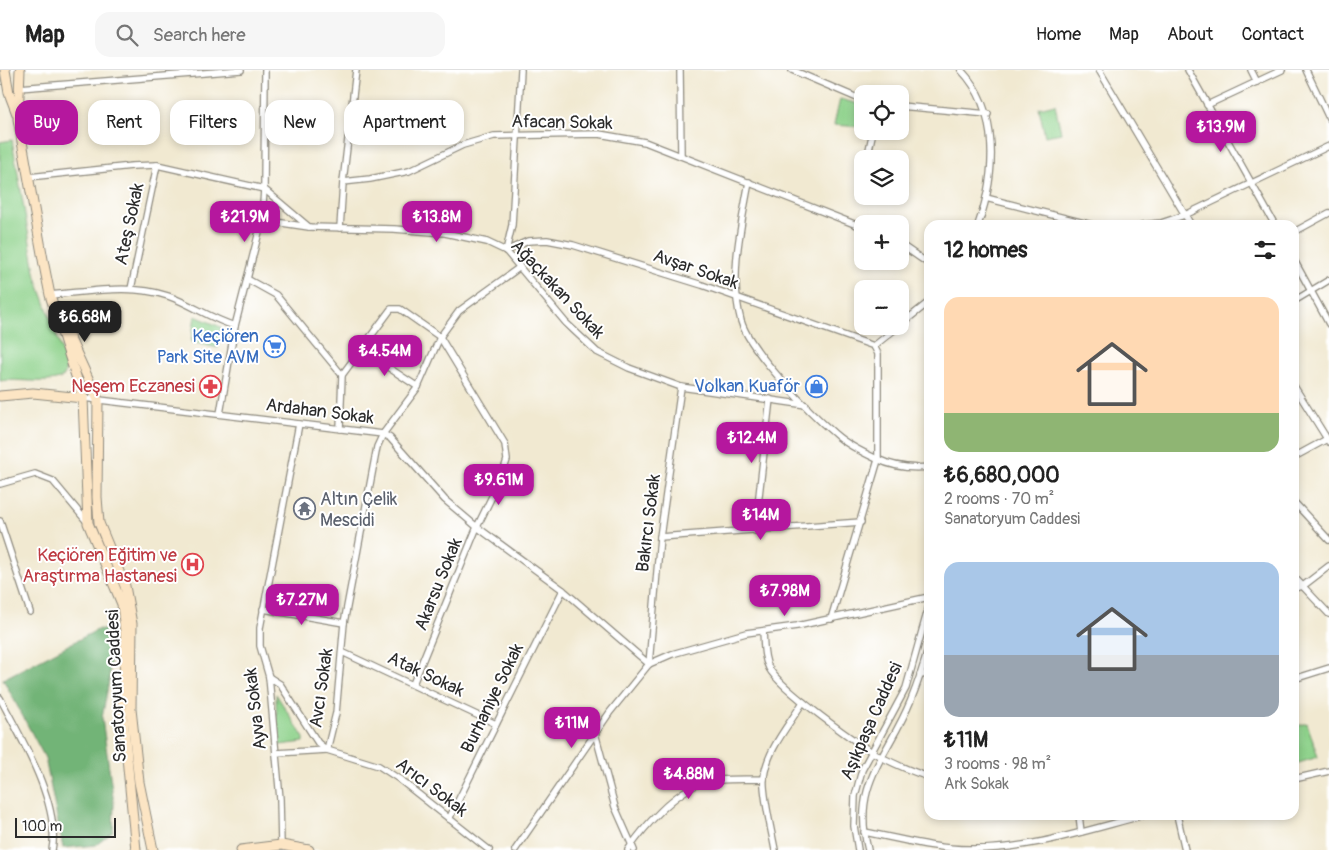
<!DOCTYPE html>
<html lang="en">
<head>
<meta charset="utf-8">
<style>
	:root { --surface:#fff; --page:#f6f6f6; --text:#222; --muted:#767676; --line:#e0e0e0; --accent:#b5179e }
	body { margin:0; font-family:Pangolin,sans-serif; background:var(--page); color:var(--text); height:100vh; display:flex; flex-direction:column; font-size:19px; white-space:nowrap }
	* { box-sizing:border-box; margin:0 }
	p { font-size:16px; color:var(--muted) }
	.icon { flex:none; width:28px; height:28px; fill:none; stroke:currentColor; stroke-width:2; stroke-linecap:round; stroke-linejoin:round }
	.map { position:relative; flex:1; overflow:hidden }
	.details { position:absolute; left:924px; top:150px; width:375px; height:600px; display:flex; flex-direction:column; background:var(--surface); border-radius:15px; box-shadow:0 2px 8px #0003 }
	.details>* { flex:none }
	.guide { position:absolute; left:15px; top:30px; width:475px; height:45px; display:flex; gap:10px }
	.fabs { position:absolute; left:854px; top:15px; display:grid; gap:10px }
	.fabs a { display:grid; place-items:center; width:55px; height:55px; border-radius:10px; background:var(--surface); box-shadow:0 2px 8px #0003; font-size:25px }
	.scale { position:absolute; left:15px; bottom:12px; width:101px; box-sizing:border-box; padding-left:5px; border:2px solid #2b2b2b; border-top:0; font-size:14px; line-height:18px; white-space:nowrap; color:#2b2b2b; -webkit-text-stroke:4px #fff; paint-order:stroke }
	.price { position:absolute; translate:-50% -42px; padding:0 11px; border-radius:10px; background:var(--accent); color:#fff; font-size:16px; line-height:32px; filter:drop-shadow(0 1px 2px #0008) }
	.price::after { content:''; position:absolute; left:50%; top:30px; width:15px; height:11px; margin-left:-8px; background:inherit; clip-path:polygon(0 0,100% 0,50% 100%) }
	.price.active { background:#222; color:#fff }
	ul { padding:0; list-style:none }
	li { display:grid; align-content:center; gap:10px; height:265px; padding:0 20px }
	li span { display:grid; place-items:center; height:155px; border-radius:15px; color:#555 }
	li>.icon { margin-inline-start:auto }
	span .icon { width:90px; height:90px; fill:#fffc; stroke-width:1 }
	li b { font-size:21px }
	h2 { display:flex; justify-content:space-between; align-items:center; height:60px; padding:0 20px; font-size:21px }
	.pill { padding:0 18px; border-radius:15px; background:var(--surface); box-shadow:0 2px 8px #0003; font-size:18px; line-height:45px }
	.pill.active { background:var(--accent); color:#fff }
	header { display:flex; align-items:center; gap:30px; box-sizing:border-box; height:70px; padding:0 25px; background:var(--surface); border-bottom:1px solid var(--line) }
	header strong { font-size:24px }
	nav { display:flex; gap:28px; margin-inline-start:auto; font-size:18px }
	.search { width:350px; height:45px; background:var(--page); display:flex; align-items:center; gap:12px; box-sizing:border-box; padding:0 18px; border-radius:15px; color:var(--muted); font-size:19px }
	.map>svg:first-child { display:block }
</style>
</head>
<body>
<header>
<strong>Map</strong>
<div class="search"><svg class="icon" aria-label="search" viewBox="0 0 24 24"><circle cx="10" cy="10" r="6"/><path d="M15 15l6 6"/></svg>Search here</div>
<nav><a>Home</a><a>Map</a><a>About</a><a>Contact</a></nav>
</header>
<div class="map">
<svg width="1329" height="780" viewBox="0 0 1329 780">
	<rect width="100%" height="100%" fill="#fff"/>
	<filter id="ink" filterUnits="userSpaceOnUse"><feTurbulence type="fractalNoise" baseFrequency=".02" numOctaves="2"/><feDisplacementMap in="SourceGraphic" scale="10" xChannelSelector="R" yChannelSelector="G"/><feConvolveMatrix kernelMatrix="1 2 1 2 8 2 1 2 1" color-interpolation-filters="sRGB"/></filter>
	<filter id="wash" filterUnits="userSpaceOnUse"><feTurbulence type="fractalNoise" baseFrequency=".0096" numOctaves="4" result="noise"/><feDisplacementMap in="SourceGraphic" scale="20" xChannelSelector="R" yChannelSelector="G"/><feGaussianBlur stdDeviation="1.12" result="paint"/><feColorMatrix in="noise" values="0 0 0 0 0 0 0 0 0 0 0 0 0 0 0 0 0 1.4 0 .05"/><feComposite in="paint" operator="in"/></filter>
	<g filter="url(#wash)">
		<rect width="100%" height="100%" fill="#f1e9d1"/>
		<!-- green -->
		<g fill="#8ed28b" stroke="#5c7e5b">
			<polygon points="840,29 862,35 862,57 834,55"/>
			<polygon points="1055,34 1061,63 1045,66 1039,38"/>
			<path d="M12 70 36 207 63 284 66 297 64 306C55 316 16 308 0 311V72Z"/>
			<polygon points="195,246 221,257 218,278 191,272"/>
			<polygon points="276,624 304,668 304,672 280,675 277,671"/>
			<polygon points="1307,653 1318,687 1295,694 1294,657"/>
		</g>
		<!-- forest -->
		<polygon fill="#72b477" stroke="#4e7051" points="99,559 108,561 111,579 109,611 102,648 114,734 113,762 96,775 63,778 45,688 3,609"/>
	</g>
	<g filter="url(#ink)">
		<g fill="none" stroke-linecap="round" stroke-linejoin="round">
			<defs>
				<g id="street">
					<polyline points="680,0 681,86"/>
					<polyline points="792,0 862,30"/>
					<path d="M961 0C1000 41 996 105 978 155"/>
					<polyline points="1099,0 1191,155"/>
					<polyline points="1188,0 1275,155"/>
					<polyline points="1251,0 1257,12"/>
					<polyline points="1306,0 1329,48"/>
					<polyline points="19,18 241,0"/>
					<polyline points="1207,35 1282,0"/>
					<polyline points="900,36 988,44"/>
					<polyline points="867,89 873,61"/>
					<polyline points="29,107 132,96 157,95 264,119 309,157 394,159 445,163 487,172 506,181 566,253 597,282 629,298 681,317 806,335"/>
					<polyline points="343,112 370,109 409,101 463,75 494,66 599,64 645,72 862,157"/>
					<path d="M749 112C741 156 729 207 741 251 750 281 810 343 835 364 846 374 864 383 877 389 894 397 911 399 929 397"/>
					<polyline points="986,128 1092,155"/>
					<polyline points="262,150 309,157"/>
					<polyline points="1143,155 1161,153 1185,145 1329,76"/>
					<polyline points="340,158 343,112 356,0"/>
					<polyline points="1294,162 1329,143"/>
					<polyline points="900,174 929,194"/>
					<polyline points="506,181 528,171 547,170 573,175 702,215 874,276 899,256"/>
					<polyline points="506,181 512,155 521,0"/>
					<polyline points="1294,190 1329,254"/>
					<polyline points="247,209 276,225 342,305 391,239 400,239 440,267 505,374 507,390 501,408 477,457 413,614"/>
					<polyline points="131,219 157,95"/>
					<path d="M50 225C89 222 131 213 168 226 191 234 211 249 235 256"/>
					<polyline points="1294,231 1329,210"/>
					<polyline points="900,255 929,232"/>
					<polyline points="362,280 418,317"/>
					<polyline points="1294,316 1329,372"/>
					<polyline points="83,328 383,364 390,368 445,430 477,457 563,520 649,594"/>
					<polyline points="220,344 235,256 262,150 264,119 265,0"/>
					<polyline points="340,359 342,305"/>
					<polyline points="1294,387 1327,369"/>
					<polyline points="0,414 35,404 53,411 88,453"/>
					<polyline points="1294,432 1329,470"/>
					<polyline points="0,451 30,542"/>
					<polyline points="755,461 770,329"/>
					<polyline points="660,467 861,452"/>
					<polyline points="1294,507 1329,544"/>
					<polyline points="1294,518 1303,516 1329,496"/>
					<polyline points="263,539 344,553"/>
					<polyline points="831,549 878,390 878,284 874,276"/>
					<path d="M763 561C764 573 763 587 769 598 779 618 861 677 883 688 897 695 913 702 929 707"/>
					<polyline points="342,582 496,654"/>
					<polyline points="649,594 660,467 681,317"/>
					<polyline points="920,605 929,604"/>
					<polyline points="269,607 280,614 318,673 327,680 379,696 399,709 489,780"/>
					<polyline points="1294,609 1329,598"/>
					<path d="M0 628C21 668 61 734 52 780"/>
					<polyline points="595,663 615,737 634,780"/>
					<polyline points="276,683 327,680 336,643 344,553 377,377 383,364 418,317 440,267 459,241 520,197"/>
					<polyline points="1294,709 1329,701"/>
					<polyline points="1079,745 1081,762"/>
					<polyline points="1177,745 1185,780"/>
					<polyline points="449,749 563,520"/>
					<path d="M864 762C898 768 934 779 969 779 1029 780 1087 760 1145 745"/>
					<polyline points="281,775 280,729 269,607 260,576 260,558 299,354"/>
					<polyline points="515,780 610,642 649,594 672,584 746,563 797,556 929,527"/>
					<path d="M628 780C643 758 675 721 702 713 716 708 747 710 764 709"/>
					<path d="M775 780C772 763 762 722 764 707 767 680 789 655 803 632"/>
					<polyline points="858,780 854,756 855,726 862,700 906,618 929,536"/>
					<path d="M868 780C851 713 888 687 911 630 918 613 924 594 929 576"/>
				</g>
				<g id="secondary">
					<polyline points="5,0 9,23 17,44"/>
					<polyline points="20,0 18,49 44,195 50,225 83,328 88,453 122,534 126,571 122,636 136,780"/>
					<polyline points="66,260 98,330 97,427 99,453 125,516 132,554 131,639 139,712 153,780"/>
					<polyline points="0,326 33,323 83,328"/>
					<polyline points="241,780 281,775 309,780"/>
				</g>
			</defs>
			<!-- street casing -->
			<use href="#street" stroke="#8e8a7e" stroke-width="8"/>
			<!-- secondary casing -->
			<use href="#secondary" stroke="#8e8a7e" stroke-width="11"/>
			<!-- street -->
			<use href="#street" stroke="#fff" stroke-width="5.5"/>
			<!-- secondary -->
			<use href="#secondary" stroke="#fce5c4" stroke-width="9"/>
		</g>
	</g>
	<!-- icons -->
	<defs>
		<symbol id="supermarket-ring" viewBox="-11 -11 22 22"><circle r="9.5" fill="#fff" stroke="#3f7fe0" stroke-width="1.5"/><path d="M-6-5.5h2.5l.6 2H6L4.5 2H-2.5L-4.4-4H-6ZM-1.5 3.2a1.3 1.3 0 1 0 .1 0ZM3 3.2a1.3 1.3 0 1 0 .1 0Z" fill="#3f7fe0"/></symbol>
		<symbol id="pharmacy-ring" viewBox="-11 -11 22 22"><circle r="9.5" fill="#fff" stroke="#e0444e" stroke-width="1.5"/><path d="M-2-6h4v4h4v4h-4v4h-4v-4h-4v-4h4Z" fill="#e0444e"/></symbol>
		<symbol id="shop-ring" viewBox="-11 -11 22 22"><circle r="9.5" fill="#fff" stroke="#3f7fe0" stroke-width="1.5"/><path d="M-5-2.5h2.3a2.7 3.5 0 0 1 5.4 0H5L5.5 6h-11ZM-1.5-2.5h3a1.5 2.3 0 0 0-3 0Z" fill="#3f7fe0"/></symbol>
		<symbol id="temple-ring" viewBox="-11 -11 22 22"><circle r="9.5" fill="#fff" stroke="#6b7280" stroke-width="1.5"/><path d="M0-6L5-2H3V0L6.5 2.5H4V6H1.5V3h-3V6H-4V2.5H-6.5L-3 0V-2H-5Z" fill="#6b7280"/></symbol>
		<symbol id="hospital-ring" viewBox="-11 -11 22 22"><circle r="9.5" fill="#fff" stroke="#e0444e" stroke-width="1.5"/><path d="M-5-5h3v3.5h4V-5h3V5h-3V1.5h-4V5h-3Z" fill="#e0444e"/></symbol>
	</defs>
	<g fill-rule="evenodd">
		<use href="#supermarket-ring" x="262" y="264" width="25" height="25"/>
		<use href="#pharmacy-ring" x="198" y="304" width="25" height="25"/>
		<use href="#shop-ring" x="804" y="304" width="25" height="25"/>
		<use href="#temple-ring" x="292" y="426" width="25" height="25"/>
		<use href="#hospital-ring" x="180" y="482" width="25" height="25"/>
	</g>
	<g text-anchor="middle" stroke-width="4" stroke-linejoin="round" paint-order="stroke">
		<!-- street labels -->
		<g font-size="18" fill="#2b2b2b" stroke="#fff">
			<text transform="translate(562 52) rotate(1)" y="6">Afacan Sokak</text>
			<text transform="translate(129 154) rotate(-78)" y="6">Ateş Sokak</text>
			<text transform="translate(696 199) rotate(19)" y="6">Avşar Sokak</text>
			<text transform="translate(558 219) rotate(47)" y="6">Ağaçkakan Sokak</text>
			<text transform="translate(320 341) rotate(7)" y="6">Ardahan Sokak</text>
			<text transform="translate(648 453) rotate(-83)" y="6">Bakırcı Sokak</text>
			<text transform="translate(438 514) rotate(-68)" y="6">Akarsu Sokak</text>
			<text transform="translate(426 604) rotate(25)" y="6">Atak Sokak</text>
			<text transform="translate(116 616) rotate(-93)" y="6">Sanatoryum Caddesi</text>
			<text transform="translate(321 618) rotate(-82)" y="6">Avcı Sokak</text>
			<text transform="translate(492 628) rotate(-64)" y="6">Burhaniye Sokak</text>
			<text transform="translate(255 639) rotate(-97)" y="6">Ayva Sokak</text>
			<text transform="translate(871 651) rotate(-66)" y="6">Aşıkpaşa Caddesi</text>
			<text transform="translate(432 717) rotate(37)" y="6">Arıcı Sokak</text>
		</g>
		<!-- shop labels -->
		<g font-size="18" fill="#366cbe" stroke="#fff" text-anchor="end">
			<text x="259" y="272">Keçiören<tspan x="259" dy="21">Park Site AVM</tspan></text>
			<text x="800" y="322">Volkan Kuaför</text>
		</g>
		<!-- health labels -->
		<g font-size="18" fill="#be3a42" stroke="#fff" text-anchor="end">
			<text x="195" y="322">Neşem Eczanesi</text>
			<text x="177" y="491">Keçiören Eğitim ve<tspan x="177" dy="21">Araştırma Hastanesi</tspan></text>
		</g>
		<!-- worship labels -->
		<g font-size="18" fill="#5b616d" stroke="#fff" text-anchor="start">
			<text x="320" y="435">Altın Çelik<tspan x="320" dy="21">Mescidi</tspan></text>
		</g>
	</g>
</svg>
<div class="fabs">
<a><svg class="icon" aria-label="locate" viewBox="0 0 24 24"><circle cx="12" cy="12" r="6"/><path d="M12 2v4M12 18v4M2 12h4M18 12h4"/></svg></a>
<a><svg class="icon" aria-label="layers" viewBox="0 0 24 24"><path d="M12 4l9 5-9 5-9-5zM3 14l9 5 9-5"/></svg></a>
<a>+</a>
<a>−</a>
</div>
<div class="scale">100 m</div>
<b class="price" style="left:1221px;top:83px">₺13.9M</b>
<b class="price" style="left:245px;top:173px">₺21.9M</b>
<b class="price" style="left:437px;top:173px">₺13.8M</b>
<b class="price active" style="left:85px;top:273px">₺6.68M</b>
<b class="price" style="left:385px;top:307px">₺4.54M</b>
<b class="price" style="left:752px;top:394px">₺12.4M</b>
<b class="price" style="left:499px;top:436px">₺9.61M</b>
<b class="price" style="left:761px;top:471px">₺14M</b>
<b class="price" style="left:785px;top:547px">₺7.98M</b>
<b class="price" style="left:302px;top:556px">₺7.27M</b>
<b class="price" style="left:572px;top:679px">₺11M</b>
<b class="price" style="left:689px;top:730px">₺4.88M</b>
<div class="guide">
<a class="pill active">Buy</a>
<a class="pill">Rent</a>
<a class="pill">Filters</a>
<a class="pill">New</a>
<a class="pill">Apartment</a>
</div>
<section class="details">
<h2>12 homes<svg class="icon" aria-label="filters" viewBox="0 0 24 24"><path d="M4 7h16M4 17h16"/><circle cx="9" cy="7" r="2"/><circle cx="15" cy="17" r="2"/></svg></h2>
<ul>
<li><span style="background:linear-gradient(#ffd9b3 75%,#8fb573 0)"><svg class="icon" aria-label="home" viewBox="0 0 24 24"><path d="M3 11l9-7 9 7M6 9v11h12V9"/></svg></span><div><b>₺6,680,000</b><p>2 rooms · 70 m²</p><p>Sanatoryum Caddesi</p></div></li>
<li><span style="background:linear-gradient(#a9c7e8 60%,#9aa5b1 0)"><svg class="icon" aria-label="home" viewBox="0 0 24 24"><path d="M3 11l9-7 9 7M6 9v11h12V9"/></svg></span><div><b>₺11M</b><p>3 rooms · 98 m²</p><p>Ark Sokak</p></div></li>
</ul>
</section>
</div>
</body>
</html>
